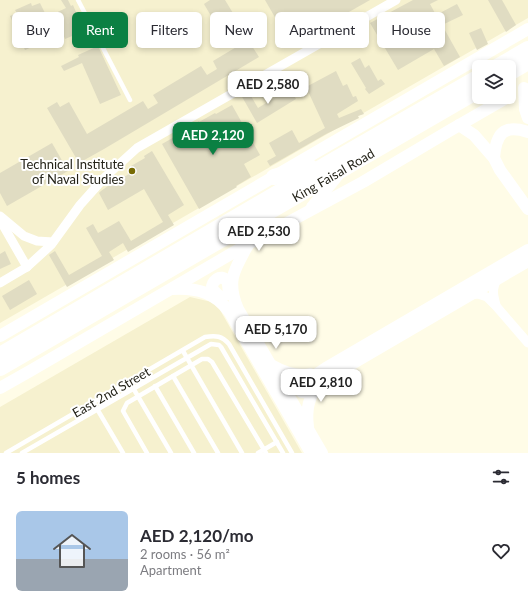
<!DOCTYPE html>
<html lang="en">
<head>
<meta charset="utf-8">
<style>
	:root { --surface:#fff; --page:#f2f2f3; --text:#2b2b33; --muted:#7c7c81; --accent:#0b8043 }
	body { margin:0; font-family:Lato,sans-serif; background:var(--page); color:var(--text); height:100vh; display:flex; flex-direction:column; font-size:15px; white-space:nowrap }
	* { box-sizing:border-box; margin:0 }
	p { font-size:13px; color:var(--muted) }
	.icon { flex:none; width:22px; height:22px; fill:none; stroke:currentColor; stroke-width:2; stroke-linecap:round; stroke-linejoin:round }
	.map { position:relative; height:453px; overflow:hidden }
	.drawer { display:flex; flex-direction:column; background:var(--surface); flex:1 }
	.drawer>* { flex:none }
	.top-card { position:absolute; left:12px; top:12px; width:504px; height:36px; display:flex; gap:8px }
	.tools { position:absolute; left:472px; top:60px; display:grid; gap:8px }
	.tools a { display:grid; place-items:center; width:44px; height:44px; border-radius:6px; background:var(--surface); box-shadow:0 2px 6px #0003; font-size:20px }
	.price { position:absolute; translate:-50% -34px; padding:0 9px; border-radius:8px; background:#fff; color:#222; font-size:13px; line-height:26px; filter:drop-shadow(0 1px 2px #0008) }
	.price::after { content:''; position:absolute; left:50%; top:24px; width:12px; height:9px; margin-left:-6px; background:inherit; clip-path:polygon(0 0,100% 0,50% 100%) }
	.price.on { background:var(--accent); color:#fff }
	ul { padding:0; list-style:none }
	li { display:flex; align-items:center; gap:12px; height:100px; padding:0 16px }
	li span { display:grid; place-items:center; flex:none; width:112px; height:80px; border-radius:6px; color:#555 }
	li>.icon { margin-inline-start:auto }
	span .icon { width:48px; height:48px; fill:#fffc; stroke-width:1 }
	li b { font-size:17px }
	h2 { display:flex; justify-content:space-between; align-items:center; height:48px; padding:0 16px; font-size:17px }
	.tag { padding:0 14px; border-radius:6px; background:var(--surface); box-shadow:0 2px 6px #0003; font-size:14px; line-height:36px }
	.tag.on { background:var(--accent); color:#fff }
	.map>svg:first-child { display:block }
</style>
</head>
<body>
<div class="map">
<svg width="528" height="453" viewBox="0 0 528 453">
	<rect width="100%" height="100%" fill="#fffce7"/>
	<!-- built -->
	<g fill="#f6f1cf">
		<polygon points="0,0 528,0 528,18 0,323"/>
		<polygon points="190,297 216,303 302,453 0,453 0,407"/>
	</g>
	<!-- building -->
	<g fill="#e0dcc2">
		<polygon points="61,0 68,0 71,6 73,5 84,31 65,39 63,34 25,50 10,16 17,13 15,10 31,3 32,6 40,3 47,17 66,8"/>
		<polygon points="210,0 225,0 242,28 224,38 204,4"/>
		<polygon points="265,0 370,0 291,45"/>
		<polygon points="413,0 438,0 430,4 436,15 457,4 463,15 442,25 460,57 444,66 434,49 398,70 370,23"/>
		<polygon points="488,0 502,0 516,25 506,32"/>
		<polygon points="481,28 488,44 477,50 469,33"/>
		<polygon points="248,40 259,57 104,149 79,163 47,108 57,102 60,107 69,102 87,134 143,101 148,109 158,103 153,95 201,66 207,75 217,69 213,61"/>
		<polygon points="98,46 121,95 100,104 82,63 64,71 61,66 79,57 78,55"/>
		<polygon points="360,58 365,68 369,65 378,81 381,79 385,84 369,94 365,89 366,88 351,63"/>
		<polygon points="336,71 343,86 347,84 353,97 356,96 358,101 337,114 339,118 361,109 364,114 358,116 359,118 326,134 270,166 267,161 276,156 269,143 292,130 299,143 325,128 306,87"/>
		<polygon points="290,88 296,99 257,123 241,95 248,91 258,108"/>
		<polygon points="232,105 260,155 244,164 251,177 236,186 237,187 199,209 162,144 190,128 190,127 199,121 199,122 215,113 216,114"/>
		<polygon points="52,143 68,171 7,206 0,193 0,173"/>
		<polygon points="152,151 184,205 168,215 174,225 128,252 123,243 109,252 114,260 67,287 49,255 55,251 69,275 102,256 86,228 93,224 98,233 119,221 131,241 163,222 144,189 108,210 99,193 101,191 108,186 109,181 114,183 134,171 131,166 145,158 144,156"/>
		<polygon points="5,251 11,264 0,269 0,254"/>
		<polygon points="29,280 37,294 10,310 2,296"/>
	</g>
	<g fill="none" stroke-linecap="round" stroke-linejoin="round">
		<!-- lane -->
		<g stroke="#fff" stroke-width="4.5">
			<polyline points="78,0 130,100"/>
			<polyline points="183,351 242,453"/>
			<polyline points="173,376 218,453"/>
			<polyline points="129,381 171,453"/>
			<polyline points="155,386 194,453"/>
			<polyline points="93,402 123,453"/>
			<path d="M6 453 205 337C216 335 222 336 229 344L292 453"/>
			<polyline points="22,453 211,344 219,345 221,347 283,453"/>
			<polyline points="147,453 123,411 127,403 202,359 208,359 212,362 266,453"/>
			<polyline points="258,453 277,442"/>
		</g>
		<!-- street -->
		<g stroke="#fff" stroke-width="9">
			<polyline points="0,216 24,236 37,241 53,242"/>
			<polyline points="0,220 27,267"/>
			<polyline points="0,283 27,267 51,245 80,205 105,177 137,148 396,0"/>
			<polyline points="470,295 478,294 487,297 496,306 528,343"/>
			<path d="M496 305C493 294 492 290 497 279"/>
		</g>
		<!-- secondary -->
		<g stroke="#fff" stroke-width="12">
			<polyline points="524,88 525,109 528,118"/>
			<polyline points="459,125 474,135 494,158 500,170 528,209"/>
			<path d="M494 158C496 134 503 124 528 132"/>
			<polyline points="312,207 338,175"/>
			<path d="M248 245C234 270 226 281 238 309L322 453"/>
			<path d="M528 250 326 368 311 378 299 382 298 384 299 389C301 391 301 393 305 392 309 392 310 389 312 386 317 381 325 379 331 376L528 261"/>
			<path d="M173 289C197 288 216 292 230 313L311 453"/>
			<path d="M221 298 212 289C211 281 221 273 227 281 229 285 228 290 229 294"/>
			<polyline points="0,336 528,29"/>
			<path d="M271 365C283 372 296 377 310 374"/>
			<polyline points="0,388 30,371 248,244 363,182 449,131 508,97"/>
			<path d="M308 427C306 412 308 397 318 386"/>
		</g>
		<!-- highway -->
		<g stroke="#fff" stroke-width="16">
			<polyline points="497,67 528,49"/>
			<polyline points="509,73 528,62"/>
			<polyline points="274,177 310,167"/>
			<polyline points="0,355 329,163 479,77"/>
			<polyline points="0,368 479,90"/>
		</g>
	</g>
	<!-- markers -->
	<circle fill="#776a03" stroke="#fff" stroke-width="1.5" cx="132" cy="171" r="4"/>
	<g text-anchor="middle" stroke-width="4" stroke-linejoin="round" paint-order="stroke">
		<!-- poi labels -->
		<g font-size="13" fill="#242319" stroke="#fff" text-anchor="end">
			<text x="124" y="169">Technical Institute<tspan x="124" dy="15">of Naval Studies</tspan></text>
		</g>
		<!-- street labels -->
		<g font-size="13" fill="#242319" stroke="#fff">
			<text transform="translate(333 175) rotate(-30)" y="5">King Faisal Road</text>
			<text transform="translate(111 392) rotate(-30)" y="5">East 2nd Street</text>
		</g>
	</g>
</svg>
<div class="tools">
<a><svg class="icon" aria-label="layers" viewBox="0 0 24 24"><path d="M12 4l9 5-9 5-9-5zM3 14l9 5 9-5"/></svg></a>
</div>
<b class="price" style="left:268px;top:105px">AED 2,580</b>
<b class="price on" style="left:213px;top:156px">AED 2,120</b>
<b class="price" style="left:259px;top:252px">AED 2,530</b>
<b class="price" style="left:276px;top:350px">AED 5,170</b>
<b class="price" style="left:321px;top:403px">AED 2,810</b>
<div class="top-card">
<a class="tag">Buy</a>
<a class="tag on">Rent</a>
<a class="tag">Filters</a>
<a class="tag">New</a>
<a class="tag">Apartment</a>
<a class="tag">House</a>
</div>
</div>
<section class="drawer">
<h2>5 homes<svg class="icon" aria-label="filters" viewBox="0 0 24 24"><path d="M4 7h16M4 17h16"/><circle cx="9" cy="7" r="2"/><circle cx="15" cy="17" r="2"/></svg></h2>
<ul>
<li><span style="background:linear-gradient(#a9c7e8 60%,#9aa5b1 0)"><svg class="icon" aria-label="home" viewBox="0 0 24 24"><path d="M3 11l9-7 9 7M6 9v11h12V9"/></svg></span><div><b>AED 2,120/mo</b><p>2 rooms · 56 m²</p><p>Apartment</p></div><svg class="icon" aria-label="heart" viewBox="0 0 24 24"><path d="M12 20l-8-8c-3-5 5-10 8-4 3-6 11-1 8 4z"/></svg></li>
</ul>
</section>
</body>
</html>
